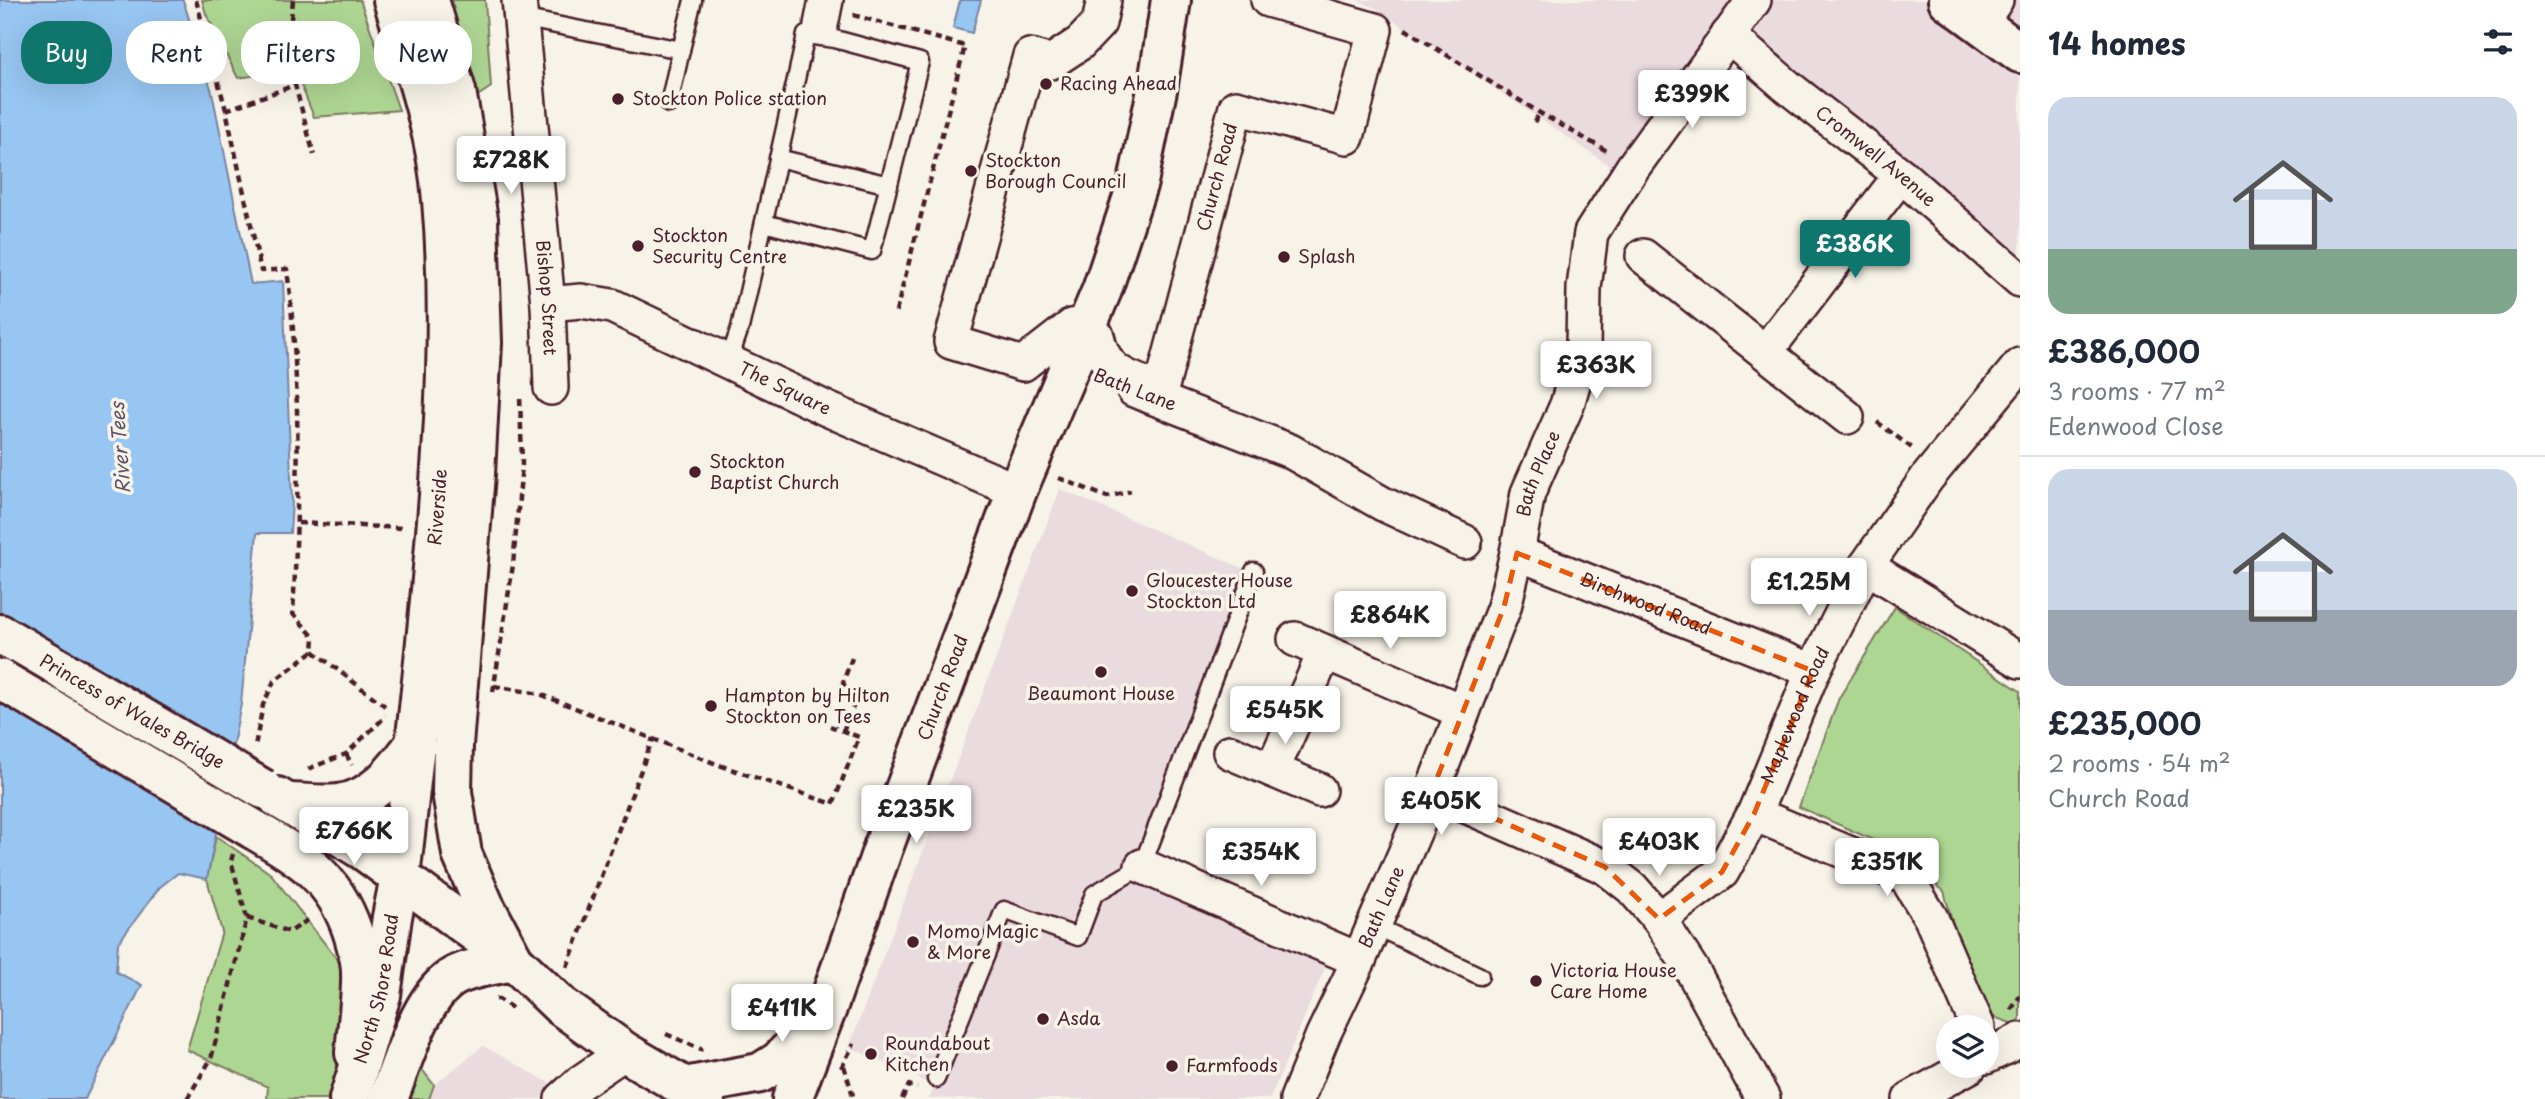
<!DOCTYPE html>
<html lang="en">
<head>
<meta charset="utf-8">
<style>
	:root { --surface:#fff; --page:#f2f2f3; --text:#1f2937; --muted:#747a83; --line:#e0e1e3; --accent:#0f766e }
	body { margin:0; font-family:"Playpen Sans",sans-serif; background:var(--page); color:var(--text); height:100vh; display:flex; flex-direction:column; font-size:26px; white-space:nowrap }
	* { box-sizing:border-box; margin:0 }
	p { font-size:23px; color:var(--muted) }
	.icon { flex:none; width:38px; height:38px; fill:none; stroke:currentColor; stroke-width:2; stroke-linecap:round; stroke-linejoin:round }
	.map { position:relative; flex:1; overflow:hidden }
	.panel { display:flex; flex-direction:column; background:var(--surface); width:525px }
	.panel>* { flex:none }
	.top-card { position:absolute; left:21px; top:21px; width:665px; height:63px; display:flex; gap:14px }
	.tools { position:absolute; left:1936px; top:1015px; display:grid; gap:14px }
	.tools a { display:grid; place-items:center; width:63px; height:63px; border-radius:50%; background:var(--surface); box-shadow:0 7px 28px #0002; font-size:35px }
	.price { position:absolute; translate:-50% -60px; padding:0 16px; border-radius:7px; background:#fff; color:#222; font-size:23px; line-height:46px; filter:drop-shadow(0 2px 4px #0008) }
	.price::after { content:''; position:absolute; left:50%; top:42px; width:21px; height:16px; margin-left:-10px; background:inherit; clip-path:polygon(0 0,100% 0,50% 100%) }
	.price.selected { background:var(--accent); color:#fff }
	ul { padding:0; list-style:none }
	li { display:grid; align-content:center; gap:14px; height:371px; padding:0 28px }
	li+li { border-top:2px solid var(--line) }
	li span { display:grid; place-items:center; height:217px; border-radius:21px; color:#555 }
	li>.icon { margin-inline-start:auto }
	span .icon { width:126px; height:126px; fill:#fffc; stroke-width:1 }
	li b { font-size:30px }
	h2 { display:flex; justify-content:space-between; align-items:center; height:84px; padding:0 28px; font-size:30px }
	.tag { padding:0 24px; border-radius:28px; background:var(--surface); box-shadow:0 7px 28px #0002; font-size:24px; line-height:63px }
	.tag.selected { background:var(--accent); color:#fff }
	main { display:flex; flex:1; min-height:0 }
	.map>svg:first-child { display:block }
</style>
</head>
<body>
<main>
<div class="map">
<svg width="2020" height="1099" viewBox="0 0 2020 1099">
	<rect width="100%" height="100%" fill="#f7f3e8"/>
	<filter id="ink" filterUnits="userSpaceOnUse"><feTurbulence type="fractalNoise" baseFrequency=".0143" numOctaves="2"/><feDisplacementMap in="SourceGraphic" scale="14" xChannelSelector="R" yChannelSelector="G"/><feConvolveMatrix kernelMatrix="1 2 1 2 8 2 1 2 1" color-interpolation-filters="sRGB"/></filter>
	<g filter="url(#ink)">
		<!-- built -->
		<g fill="#eadbdf">
			<polygon points="1358,0 2020,0 2020,270 1748,40 1637,184 1375,8"/>
			<polygon points="1060,489 1261,576 1144,880 1329,958 1270,1099 929,1099 935,1086 849,1047"/>
			<polygon points="483,1046 579,1099 429,1099 434,1085"/>
		</g>
		<!-- green -->
		<g fill="#aed693" stroke="#7c7a5f" stroke-width="2">
			<polygon points="202,0 360,0 399,110 314,117 295,70 238,78 206,14"/>
			<polygon points="440,0 485,0 491,87 470,101"/>
			<polygon points="1895,607 2020,691 2020,1020 2013,1024 1991,1016 1958,943 1944,891 1889,847 1799,807 1839,698"/>
			<polygon points="216,836 271,874 434,1085 429,1099 267,1099 268,1087 187,1050 222,932 207,879"/>
		</g>
		<!-- water -->
		<g fill="#97c6f2" stroke="#7883a2" stroke-width="2">
			<polygon points="0,0 183,0 212,92 251,284 283,281 292,501 290,533 257,533 241,704 207,879 178,873 160,887 118,943 116,972 142,985 85,1099 0,1099"/>
			<polygon points="960,0 981,0 972,33 953,28"/>
		</g>
		<g fill="none" stroke-linecap="round" stroke-linejoin="round">
			<defs>
				<g id="lane">
					<polyline points="521,18 681,50 693,0"/>
					<polyline points="669,104 681,50"/>
					<polyline points="778,158 889,185"/>
					<polyline points="764,223 872,251 920,62 835,39 806,35"/>
					<polyline points="728,363 740,328 806,35 813,31"/>
					<polyline points="1373,925 1480,976"/>
					<polyline points="936,1079 1004,910 1078,937 1094,894 1142,866 1254,571"/>
				</g>
				<g id="street">
					<path id="s1" d="M519 0 548 304 551 388"/>
					<path id="s2" d="M1104 0 1099 23 1080 43 1051 62 1030 56 951 342 1023 364 1072 326 1097 336C1105 375 1128 377 1161 390L1236 107 1347 137 1375 30 1268 0"/>
					<polyline points="1980,24 1996,0"/>
					<polyline points="821,25 826,0"/>
					<path id="s3" d="M1728 35 1788 87 1901 175 2020 280"/>
					<polyline points="1643,256 1847,417"/>
					<path id="s4" d="M548 304 581 301 612 306 827 409 1017 491"/>
					<polyline points="1766,351 1901,175"/>
					<polyline points="1134,390 1290,451 1383,504 1465,542"/>
					<path id="s5" d="M1517 553 1813 671"/>
					<polyline points="1866,566 2020,661"/>
					<polyline points="1295,639 1463,712"/>
					<polyline points="1230,752 1319,790"/>
					<polyline points="1272,770 1325,652"/>
					<polyline points="1432,791 1605,867 1632,888 1659,919 1692,970 1763,1099"/>
					<polyline points="1754,814 1906,877 1931,918 1978,1027"/>
					<polyline points="1142,866 1359,960"/>
					<path id="s6" d="M1659 919 1722 872 1754 814 1813 671 1866 566 1927 478 2020 365"/>
					<polyline points="1986,1057 2020,1040"/>
					<polyline points="562,1099 581,1082 625,1052"/>
					<path id="s7" d="M1297 1099 1323 1035 1359 960 1432 791 1504 607 1517 553 1528 493 1567 405 1583 349 1584 288 1591 233 1633 167 1754 0"/>
					<polyline points="1910,1099 1970,1066"/>
				</g>
				<g id="secondary">
					<polyline points="1948,0 2020,53"/>
					<polyline points="0,634 65,672"/>
					<polyline points="277,797 363,850 514,961"/>
					<path d="M253 829C300 857 333 875 352 930 356 943 361 958 361 972 362 998 357 1027 355 1053"/>
					<polyline points="685,1087 760,1073 779,1061 813,1025"/>
					<path id="s8" d="M792 1099 826 1011 883 848 1017 491 1102 290 1138 182 1157 90 1171 0"/>
				</g>
				<g id="primary">
					<polyline points="429,0 456,91 478,219 482,343 475,474 453,745 452,792 462,854 484,905 514,961 561,1006 625,1052 705,1099"/>
					<path d="M288 803C304 803 322 806 338 804 373 801 396 769 415 744"/>
					<path id="s9" d="M349 1099 381 995 392 917 400 877C413 766 426 655 435 544 445 430 452 315 442 200 437 132 413 65 393 0"/>
					<path d="M388 1099C402 1064 421 994 455 976 472 967 495 965 514 961"/>
				</g>
			</defs>
			<!-- lane casing -->
			<use href="#lane" stroke="#4a1f2b" stroke-width="21"/>
			<!-- street casing -->
			<use href="#street" stroke="#4a1f2b" stroke-width="38"/>
			<!-- secondary casing -->
			<use href="#secondary" stroke="#4a1f2b" stroke-width="44"/>
			<!-- primary casing -->
			<use href="#primary" stroke="#4a1f2b" stroke-width="44"/>
			<!-- path -->
			<g stroke="#4a1f2b" stroke-width="4.5" stroke-dasharray="7 5" stroke-linecap="butt">
				<path d="M196 0 226 110 261 271 287 269C301 383 299 499 293 614L314 637 313 651 274 681 263 705 255 746"/>
				<polyline points="293,0 289,38 295,85 314,155"/>
				<polyline points="853,15 965,46 896,312"/>
				<polyline points="1405,29 1540,113 1607,151"/>
				<polyline points="226,110 295,85"/>
				<polyline points="1534,122 1540,113"/>
				<polyline points="1877,422 1912,448"/>
				<polyline points="1059,478 1107,497 1131,491"/>
				<polyline points="298,523 403,528"/>
				<polyline points="313,651 385,706"/>
				<polyline points="494,686 540,694 719,765 833,804 859,737 830,726"/>
				<polyline points="493,692 513,565 522,464 520,395"/>
				<polyline points="843,731 853,707 843,682 852,658"/>
				<polyline points="346,754 352,765"/>
				<polyline points="308,769 346,754 386,716"/>
				<polyline points="247,918 290,932 312,917"/>
				<polyline points="567,967 653,738"/>
				<polyline points="496,999 499,999 512,1008"/>
				<polyline points="2011,1010 2020,996"/>
				<polyline points="666,1034 703,1050"/>
				<polyline points="844,1066 854,1099"/>
				<polyline points="841,1068 854,1044"/>
				<polyline points="187,1099 211,1059 247,918 231,861 233,854"/>
				<polyline points="902,1099 909,1085 917,1088"/>
			</g>
			<!-- lane -->
			<use href="#lane" stroke="#f7f3e8" stroke-width="16"/>
			<!-- street -->
			<use href="#street" stroke="#f7f3e8" stroke-width="33"/>
			<!-- secondary -->
			<use href="#secondary" stroke="#f7f3e8" stroke-width="38"/>
			<!-- primary -->
			<use href="#primary" stroke="#f7f3e8" stroke-width="38"/>
			<defs>
				<g id="secondary-bridge">
					<polyline points="65,672 263,789"/>
					<polyline points="0,679 253,829"/>
				</g>
			</defs>
			<!-- secondary-bridge casing -->
			<use href="#secondary-bridge" stroke="#4a1f2b" stroke-width="44" stroke-linecap="butt"/>
			<!-- secondary-bridge -->
			<use href="#secondary-bridge" stroke="#f7f3e8" stroke-width="38"/>
		</g>
	</g>
	<!-- marked area -->
	<path fill="none" stroke="#e8590c" stroke-width="5" stroke-dasharray="14 9" stroke-linejoin="round" d="M1517 553 1813 671 1754 814 1722 872 1659 919 1605 867 1432 791 1504 607Z"/>
	<!-- markers -->
	<g fill="#4a1f2b" stroke="#f7f3e8" stroke-width="2.5">
		<circle cx="1046" cy="84" r="7"/>
		<circle cx="618" cy="99" r="7"/>
		<circle cx="971" cy="171" r="7"/>
		<circle cx="638" cy="246" r="7"/>
		<circle cx="1284" cy="257" r="7"/>
		<circle cx="695" cy="472" r="7"/>
		<circle cx="1132" cy="591" r="7"/>
		<circle cx="1101" cy="672" r="7"/>
		<circle cx="711" cy="706" r="7"/>
		<circle cx="913" cy="942" r="7"/>
		<circle cx="1536" cy="981" r="7"/>
		<circle cx="1043" cy="1019" r="7"/>
		<circle cx="871" cy="1054" r="7"/>
		<circle cx="1172" cy="1066" r="7"/>
	</g>
	<g text-anchor="middle" stroke-width="7" stroke-linejoin="round" paint-order="stroke">
		<!-- poi labels -->
		<g font-size="18" fill="#4a1f2b" stroke="#f7f3e8" text-anchor="start">
			<text x="1060" y="90">Racing Ahead</text>
			<text x="632" y="105">Stockton Police station</text>
			<text x="985" y="167">Stockton<tspan x="985" dy="21">Borough Council</tspan></text>
			<text x="652" y="242">Stockton<tspan x="652" dy="21">Security Centre</tspan></text>
			<text x="1298" y="263">Splash</text>
			<text x="709" y="468">Stockton<tspan x="709" dy="21">Baptist Church</tspan></text>
			<text x="1146" y="587">Gloucester House<tspan x="1146" dy="21">Stockton Ltd</tspan></text>
			<text x="1101" y="700" text-anchor="middle">Beaumont House</text>
			<text x="725" y="702">Hampton by Hilton<tspan x="725" dy="21">Stockton on Tees</tspan></text>
			<text x="927" y="938">Momo Magic<tspan x="927" dy="21">&amp; More</tspan></text>
			<text x="1550" y="977">Victoria House<tspan x="1550" dy="21">Care Home</tspan></text>
			<text x="1057" y="1025">Asda</text>
			<text x="885" y="1050">Roundabout<tspan x="885" dy="21">Kitchen</tspan></text>
			<text x="1186" y="1072">Farmfoods</text>
		</g>
		<!-- street labels -->
		<g font-size="18" fill="#4a1f2b" stroke="#f7f3e8">
			<text dy="6" stroke="none"><textPath href="#s3" startOffset="191">Cromwell Avenue</textPath></text>
			<text dy="6" stroke="none"><textPath href="#s2" startOffset="878">Church Road</textPath></text>
			<text dy="6" stroke="none"><textPath href="#s1" startOffset="299">Bishop Street</textPath></text>
			<text dy="6" stroke="none"><textPath href="#s4" startOffset="256">The Square</textPath></text>
			<text transform="translate(1135 390) rotate(21)" y="6">Bath Lane</text>
			<text dy="6" stroke="none"><textPath href="#s7" startOffset="672">Bath Place</textPath></text>
			<text dy="6" stroke="none"><textPath href="#s9" startOffset="600">Riverside</textPath></text>
			<text dy="6" stroke="none"><textPath href="#s5" startOffset="138">Birchwood Road</textPath></text>
			<text dy="6" stroke="none"><textPath href="#s8" startOffset="438">Church Road</textPath></text>
			<text transform="translate(132 712) rotate(30)" y="6">Princess of Wales Bridge</text>
			<text dy="6" stroke="none"><textPath href="#s6" startOffset="252">Maplewood Road</textPath></text>
			<text dy="6" stroke="none"><textPath href="#s7" startOffset="210">Bath Lane</textPath></text>
			<text dy="6" stroke="none"><textPath href="#s9" startOffset="114">North Shore Road</textPath></text>
		</g>
		<!-- water labels -->
		<g font-size="19" font-style="italic" fill="#615167" stroke="#f7f3e8">
			<text transform="translate(120 448) rotate(-94)" y="7">River Tees</text>
		</g>
	</g>
</svg>
<div class="tools">
<a><svg class="icon" aria-label="layers" viewBox="0 0 24 24"><path d="M12 4l9 5-9 5-9-5zM3 14l9 5 9-5"/></svg></a>
</div>
<b class="price" style="left:1692px;top:130px">£399K</b>
<b class="price" style="left:511px;top:196px">£728K</b>
<b class="price selected" style="left:1855px;top:280px">£386K</b>
<b class="price" style="left:1596px;top:401px">£363K</b>
<b class="price" style="left:1809px;top:618px">£1.25M</b>
<b class="price" style="left:1390px;top:651px">£864K</b>
<b class="price" style="left:1285px;top:746px">£545K</b>
<b class="price" style="left:1441px;top:837px">£405K</b>
<b class="price" style="left:916px;top:845px">£235K</b>
<b class="price" style="left:354px;top:867px">£766K</b>
<b class="price" style="left:1659px;top:878px">£403K</b>
<b class="price" style="left:1261px;top:888px">£354K</b>
<b class="price" style="left:1887px;top:898px">£351K</b>
<b class="price" style="left:782px;top:1044px">£411K</b>
<div class="top-card">
<a class="tag selected">Buy</a>
<a class="tag">Rent</a>
<a class="tag">Filters</a>
<a class="tag">New</a>
</div>
</div>
<section class="panel">
<h2>14 homes<svg class="icon" aria-label="filters" viewBox="0 0 24 24"><path d="M4 7h16M4 17h16"/><circle cx="9" cy="7" r="2"/><circle cx="15" cy="17" r="2"/></svg></h2>
<ul>
<li><span style="background:linear-gradient(#c9d6e8 70%,#7fa58c 0)"><svg class="icon" aria-label="home" viewBox="0 0 24 24"><path d="M3 11l9-7 9 7M6 9v11h12V9"/></svg></span><div><b>£386,000</b><p>3 rooms · 77 m²</p><p>Edenwood Close</p></div></li>
<li><span style="background:linear-gradient(#c9d6e8 65%,#9aa5b1 0)"><svg class="icon" aria-label="home" viewBox="0 0 24 24"><path d="M3 11l9-7 9 7M6 9v11h12V9"/></svg></span><div><b>£235,000</b><p>2 rooms · 54 m²</p><p>Church Road</p></div></li>
</ul>
</section>
</main>
</body>
</html>
